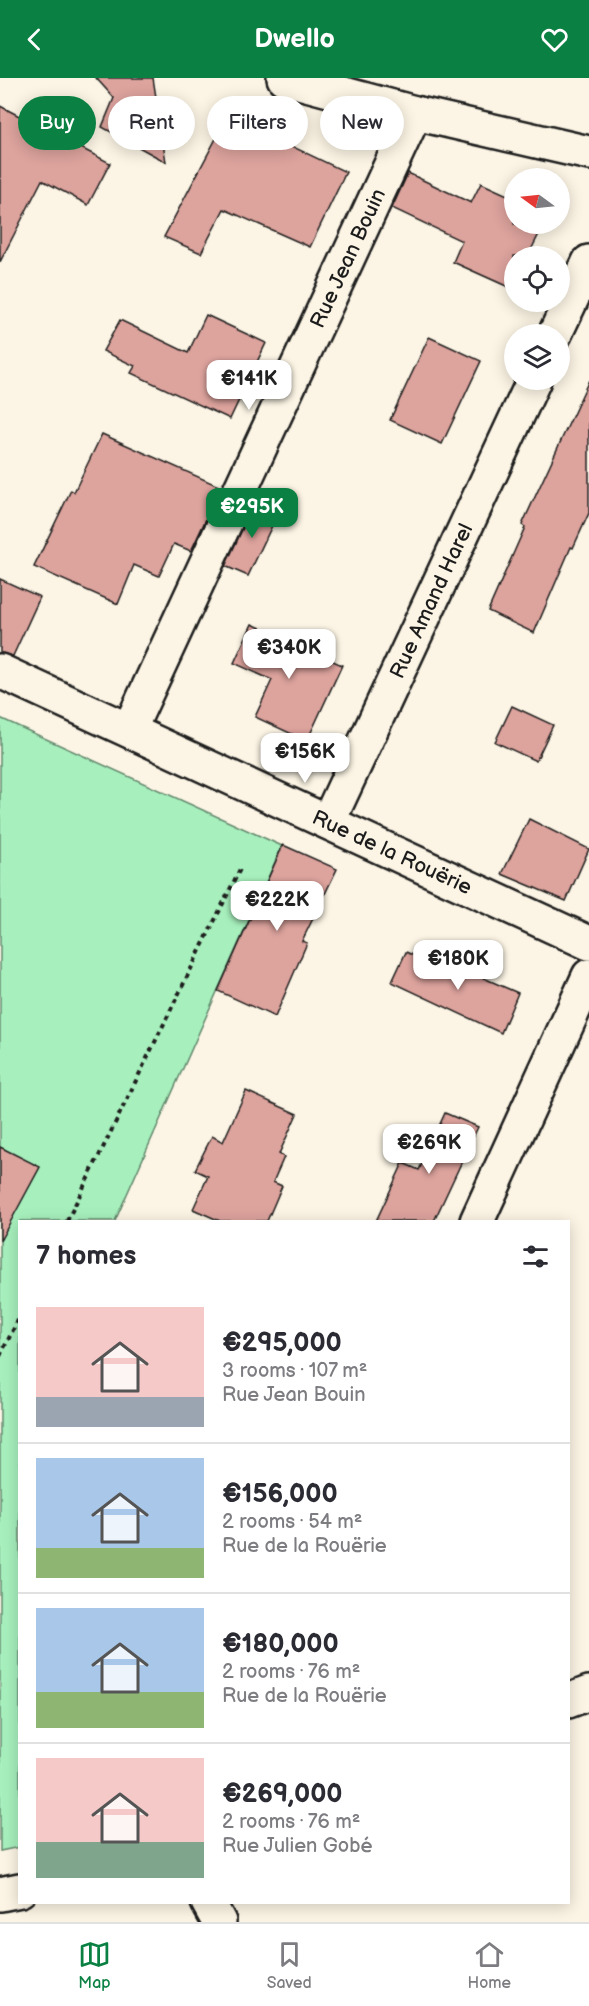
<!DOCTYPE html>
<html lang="en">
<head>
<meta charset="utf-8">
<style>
	:root { --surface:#fff; --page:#f7f7f7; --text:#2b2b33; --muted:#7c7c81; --line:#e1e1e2; --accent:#0b8043 }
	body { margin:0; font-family:"Balsamiq Sans",sans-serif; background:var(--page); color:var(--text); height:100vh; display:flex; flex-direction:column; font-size:22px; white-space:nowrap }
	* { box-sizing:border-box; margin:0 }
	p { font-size:20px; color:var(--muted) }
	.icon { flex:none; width:33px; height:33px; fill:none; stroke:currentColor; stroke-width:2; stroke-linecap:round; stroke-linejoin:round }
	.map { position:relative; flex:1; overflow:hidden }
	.panel { position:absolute; left:18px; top:1142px; width:552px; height:684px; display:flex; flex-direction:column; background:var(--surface); border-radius:0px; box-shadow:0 3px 15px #0003 }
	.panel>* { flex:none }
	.hud { position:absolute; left:18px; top:18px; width:554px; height:54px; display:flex; gap:12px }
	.needle { width:39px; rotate:285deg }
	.buttons { position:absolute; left:504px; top:90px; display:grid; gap:12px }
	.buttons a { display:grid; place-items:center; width:66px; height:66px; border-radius:50%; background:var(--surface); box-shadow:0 3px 15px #0003; font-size:30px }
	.price { position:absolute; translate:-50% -51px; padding:0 14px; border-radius:12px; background:#fff; color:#222; font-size:20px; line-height:39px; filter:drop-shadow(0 2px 3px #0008) }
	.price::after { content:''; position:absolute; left:50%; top:36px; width:18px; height:14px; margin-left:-9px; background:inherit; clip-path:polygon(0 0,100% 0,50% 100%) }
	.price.on { background:var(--accent); color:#fff }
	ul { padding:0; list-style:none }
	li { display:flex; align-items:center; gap:18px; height:150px; padding:0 18px }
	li+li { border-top:2px solid var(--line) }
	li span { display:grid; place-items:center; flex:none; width:168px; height:120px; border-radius:0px; color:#555 }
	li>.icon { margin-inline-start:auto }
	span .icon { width:72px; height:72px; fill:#fffc; stroke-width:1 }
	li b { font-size:26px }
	h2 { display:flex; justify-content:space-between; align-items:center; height:72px; padding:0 18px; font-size:26px }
	.pill { padding:0 21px; border-radius:27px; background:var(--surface); box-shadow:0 3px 15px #0003; font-size:21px; line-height:54px }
	.pill.on { background:var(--accent); color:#fff }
	header { display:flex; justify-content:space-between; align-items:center; height:78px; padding:0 18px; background:var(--accent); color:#fff; font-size:27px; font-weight:700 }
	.tabs { display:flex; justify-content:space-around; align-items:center; height:84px; border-top:2px solid var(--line); background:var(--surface); font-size:16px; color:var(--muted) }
	.tabs a { display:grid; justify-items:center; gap:3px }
	.tabs .on { color:var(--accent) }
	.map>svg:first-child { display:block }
</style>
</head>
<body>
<header><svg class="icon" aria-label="back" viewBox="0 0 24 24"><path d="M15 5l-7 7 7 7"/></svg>Dwello<svg class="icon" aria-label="heart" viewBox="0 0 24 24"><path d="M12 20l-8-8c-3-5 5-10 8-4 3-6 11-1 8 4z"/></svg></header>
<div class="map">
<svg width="589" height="1844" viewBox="0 0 589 1844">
	<rect width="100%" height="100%" fill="#fcf5e5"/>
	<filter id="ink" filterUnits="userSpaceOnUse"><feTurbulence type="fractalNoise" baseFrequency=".0167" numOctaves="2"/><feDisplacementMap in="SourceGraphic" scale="12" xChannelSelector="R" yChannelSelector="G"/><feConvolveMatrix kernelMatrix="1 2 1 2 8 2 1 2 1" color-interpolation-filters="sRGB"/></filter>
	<g filter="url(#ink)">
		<!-- green -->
		<polygon fill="#a7f0bd" stroke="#62866c" stroke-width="1.5" points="0,640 282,768 115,1143 20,1143 20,1769 0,1773"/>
		<!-- building -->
		<g fill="#dda39d" stroke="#1c1c1c" stroke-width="1.5">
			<polygon points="96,0 153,0 166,84 102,49 114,20"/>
			<polygon points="0,28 110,85 88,127 42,102 0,184"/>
			<polygon points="228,38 346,94 310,169 224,131 201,175 164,159"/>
			<polygon points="408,95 471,125 481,105 514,120 514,146 544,146 528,178 514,178 513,211 453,184 462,163 392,130"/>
			<polygon points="206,237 266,265 230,341 131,295 135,288 103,273 120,242 188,275"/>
			<polygon points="429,259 481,283 442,366 390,342"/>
			<polygon points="589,302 589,435 573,470 571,469 534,555 488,533 525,449 522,447"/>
			<polygon points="102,356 221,409 191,473 174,466 159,498 134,487 118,526 34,489 71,412 74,414"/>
			<polygon points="255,424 278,435 248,498 225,488"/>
			<polygon points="0,501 40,519 13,578 0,575"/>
			<polygon points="252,546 342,587 307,663 255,639 272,602 234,585"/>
			<polygon points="512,628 553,647 536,683 495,664"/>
			<polygon points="529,741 589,771 566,823 502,796"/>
			<polygon points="283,767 337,791 302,863 307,865 275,939 218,913"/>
			<polygon points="406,874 451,894 454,887 518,915 501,955 392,904"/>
			<polygon points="246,1013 297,1036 279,1076 284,1079 273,1104 282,1108 267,1143 220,1143 193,1131 208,1098 195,1092 212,1058 223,1064"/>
			<polygon points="445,1035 478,1049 434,1143 376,1143 403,1085 419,1092"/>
			<polygon points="0,1069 40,1089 0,1163"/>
		</g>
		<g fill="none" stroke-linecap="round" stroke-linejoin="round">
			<defs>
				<g id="minor">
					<polyline points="284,0 415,35 589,75"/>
					<polyline points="555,256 589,184"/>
					<path id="s1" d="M0 593 589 865"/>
					<path id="s2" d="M129 652 415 35"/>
					<path id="s3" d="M328 744 534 302"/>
					<polyline points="477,1143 589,898"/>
					<polyline points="208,1824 219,1844"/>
				</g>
				<g id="tertiary">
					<polyline points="568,1623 589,1615"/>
					<polyline points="0,1816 20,1812"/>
				</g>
			</defs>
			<!-- minor casing -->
			<use href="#minor" stroke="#1c1c1c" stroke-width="38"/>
			<!-- tertiary casing -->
			<use href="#tertiary" stroke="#1c1c1c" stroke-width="38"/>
			<!-- path -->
			<g stroke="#1c1c1c" stroke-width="4" stroke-dasharray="4.5 4.5" stroke-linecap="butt">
				<polyline points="67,1143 240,791"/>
				<polyline points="0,1278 20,1238"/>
			</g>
			<!-- minor -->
			<use href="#minor" stroke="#fcf5e5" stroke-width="33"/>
			<!-- tertiary -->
			<use href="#tertiary" stroke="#fcf5e5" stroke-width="33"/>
		</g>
	</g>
	<g text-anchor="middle" stroke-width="4.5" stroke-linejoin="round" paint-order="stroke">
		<!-- street labels -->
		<g font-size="21" fill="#1c1c1c" stroke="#fcf5e5">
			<text dy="7" stroke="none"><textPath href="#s2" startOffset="520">Rue Jean Bouin</textPath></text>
			<text dy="7" stroke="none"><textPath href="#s3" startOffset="244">Rue Amand Harel</textPath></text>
			<text dy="7" stroke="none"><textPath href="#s1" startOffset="432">Rue de la Rouërie</textPath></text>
		</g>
	</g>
</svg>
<div class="buttons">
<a><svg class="needle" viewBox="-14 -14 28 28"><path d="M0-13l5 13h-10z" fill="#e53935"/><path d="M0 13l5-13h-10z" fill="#7c7c81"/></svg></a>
<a><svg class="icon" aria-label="locate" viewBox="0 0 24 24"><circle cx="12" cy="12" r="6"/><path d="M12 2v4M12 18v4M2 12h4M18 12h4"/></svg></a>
<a><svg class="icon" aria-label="layers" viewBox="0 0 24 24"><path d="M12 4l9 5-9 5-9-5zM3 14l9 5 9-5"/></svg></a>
</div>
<b class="price" style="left:249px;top:333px">€141K</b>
<b class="price on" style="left:252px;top:461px">€295K</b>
<b class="price" style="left:289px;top:602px">€340K</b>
<b class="price" style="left:305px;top:706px">€156K</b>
<b class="price" style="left:277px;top:854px">€222K</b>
<b class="price" style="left:458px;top:913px">€180K</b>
<b class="price" style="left:429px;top:1097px">€269K</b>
<div class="hud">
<a class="pill on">Buy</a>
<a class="pill">Rent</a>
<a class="pill">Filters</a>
<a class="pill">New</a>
</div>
<section class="panel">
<h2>7 homes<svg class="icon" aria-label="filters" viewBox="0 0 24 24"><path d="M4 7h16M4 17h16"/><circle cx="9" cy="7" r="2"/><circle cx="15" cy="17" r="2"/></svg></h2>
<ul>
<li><span style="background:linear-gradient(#f6c9c9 75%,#9aa5b1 0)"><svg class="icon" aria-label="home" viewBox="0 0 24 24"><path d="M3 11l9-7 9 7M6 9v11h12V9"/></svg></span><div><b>€295,000</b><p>3 rooms · 107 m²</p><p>Rue Jean Bouin</p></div></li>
<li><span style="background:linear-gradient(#a9c7e8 75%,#8fb573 0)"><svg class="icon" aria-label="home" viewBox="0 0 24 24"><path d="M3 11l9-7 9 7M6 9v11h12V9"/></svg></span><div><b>€156,000</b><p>2 rooms · 54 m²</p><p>Rue de la Rouërie</p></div></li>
<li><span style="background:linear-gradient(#a9c7e8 70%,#8fb573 0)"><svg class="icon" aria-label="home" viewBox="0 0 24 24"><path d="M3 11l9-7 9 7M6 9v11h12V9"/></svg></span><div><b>€180,000</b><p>2 rooms · 76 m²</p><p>Rue de la Rouërie</p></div></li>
<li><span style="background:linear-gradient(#f6c9c9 70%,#7fa58c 0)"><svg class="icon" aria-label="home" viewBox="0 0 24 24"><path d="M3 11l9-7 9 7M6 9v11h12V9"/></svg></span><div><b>€269,000</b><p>2 rooms · 76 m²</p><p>Rue Julien Gobé</p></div></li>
</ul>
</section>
</div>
<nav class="tabs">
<a class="on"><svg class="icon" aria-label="map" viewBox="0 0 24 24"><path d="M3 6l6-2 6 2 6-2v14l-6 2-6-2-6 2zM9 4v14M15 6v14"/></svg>Map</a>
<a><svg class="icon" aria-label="saved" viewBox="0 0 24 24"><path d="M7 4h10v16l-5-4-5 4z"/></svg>Saved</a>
<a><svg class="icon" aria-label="home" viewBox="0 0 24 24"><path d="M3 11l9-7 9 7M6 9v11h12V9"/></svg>Home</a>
</nav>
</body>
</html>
